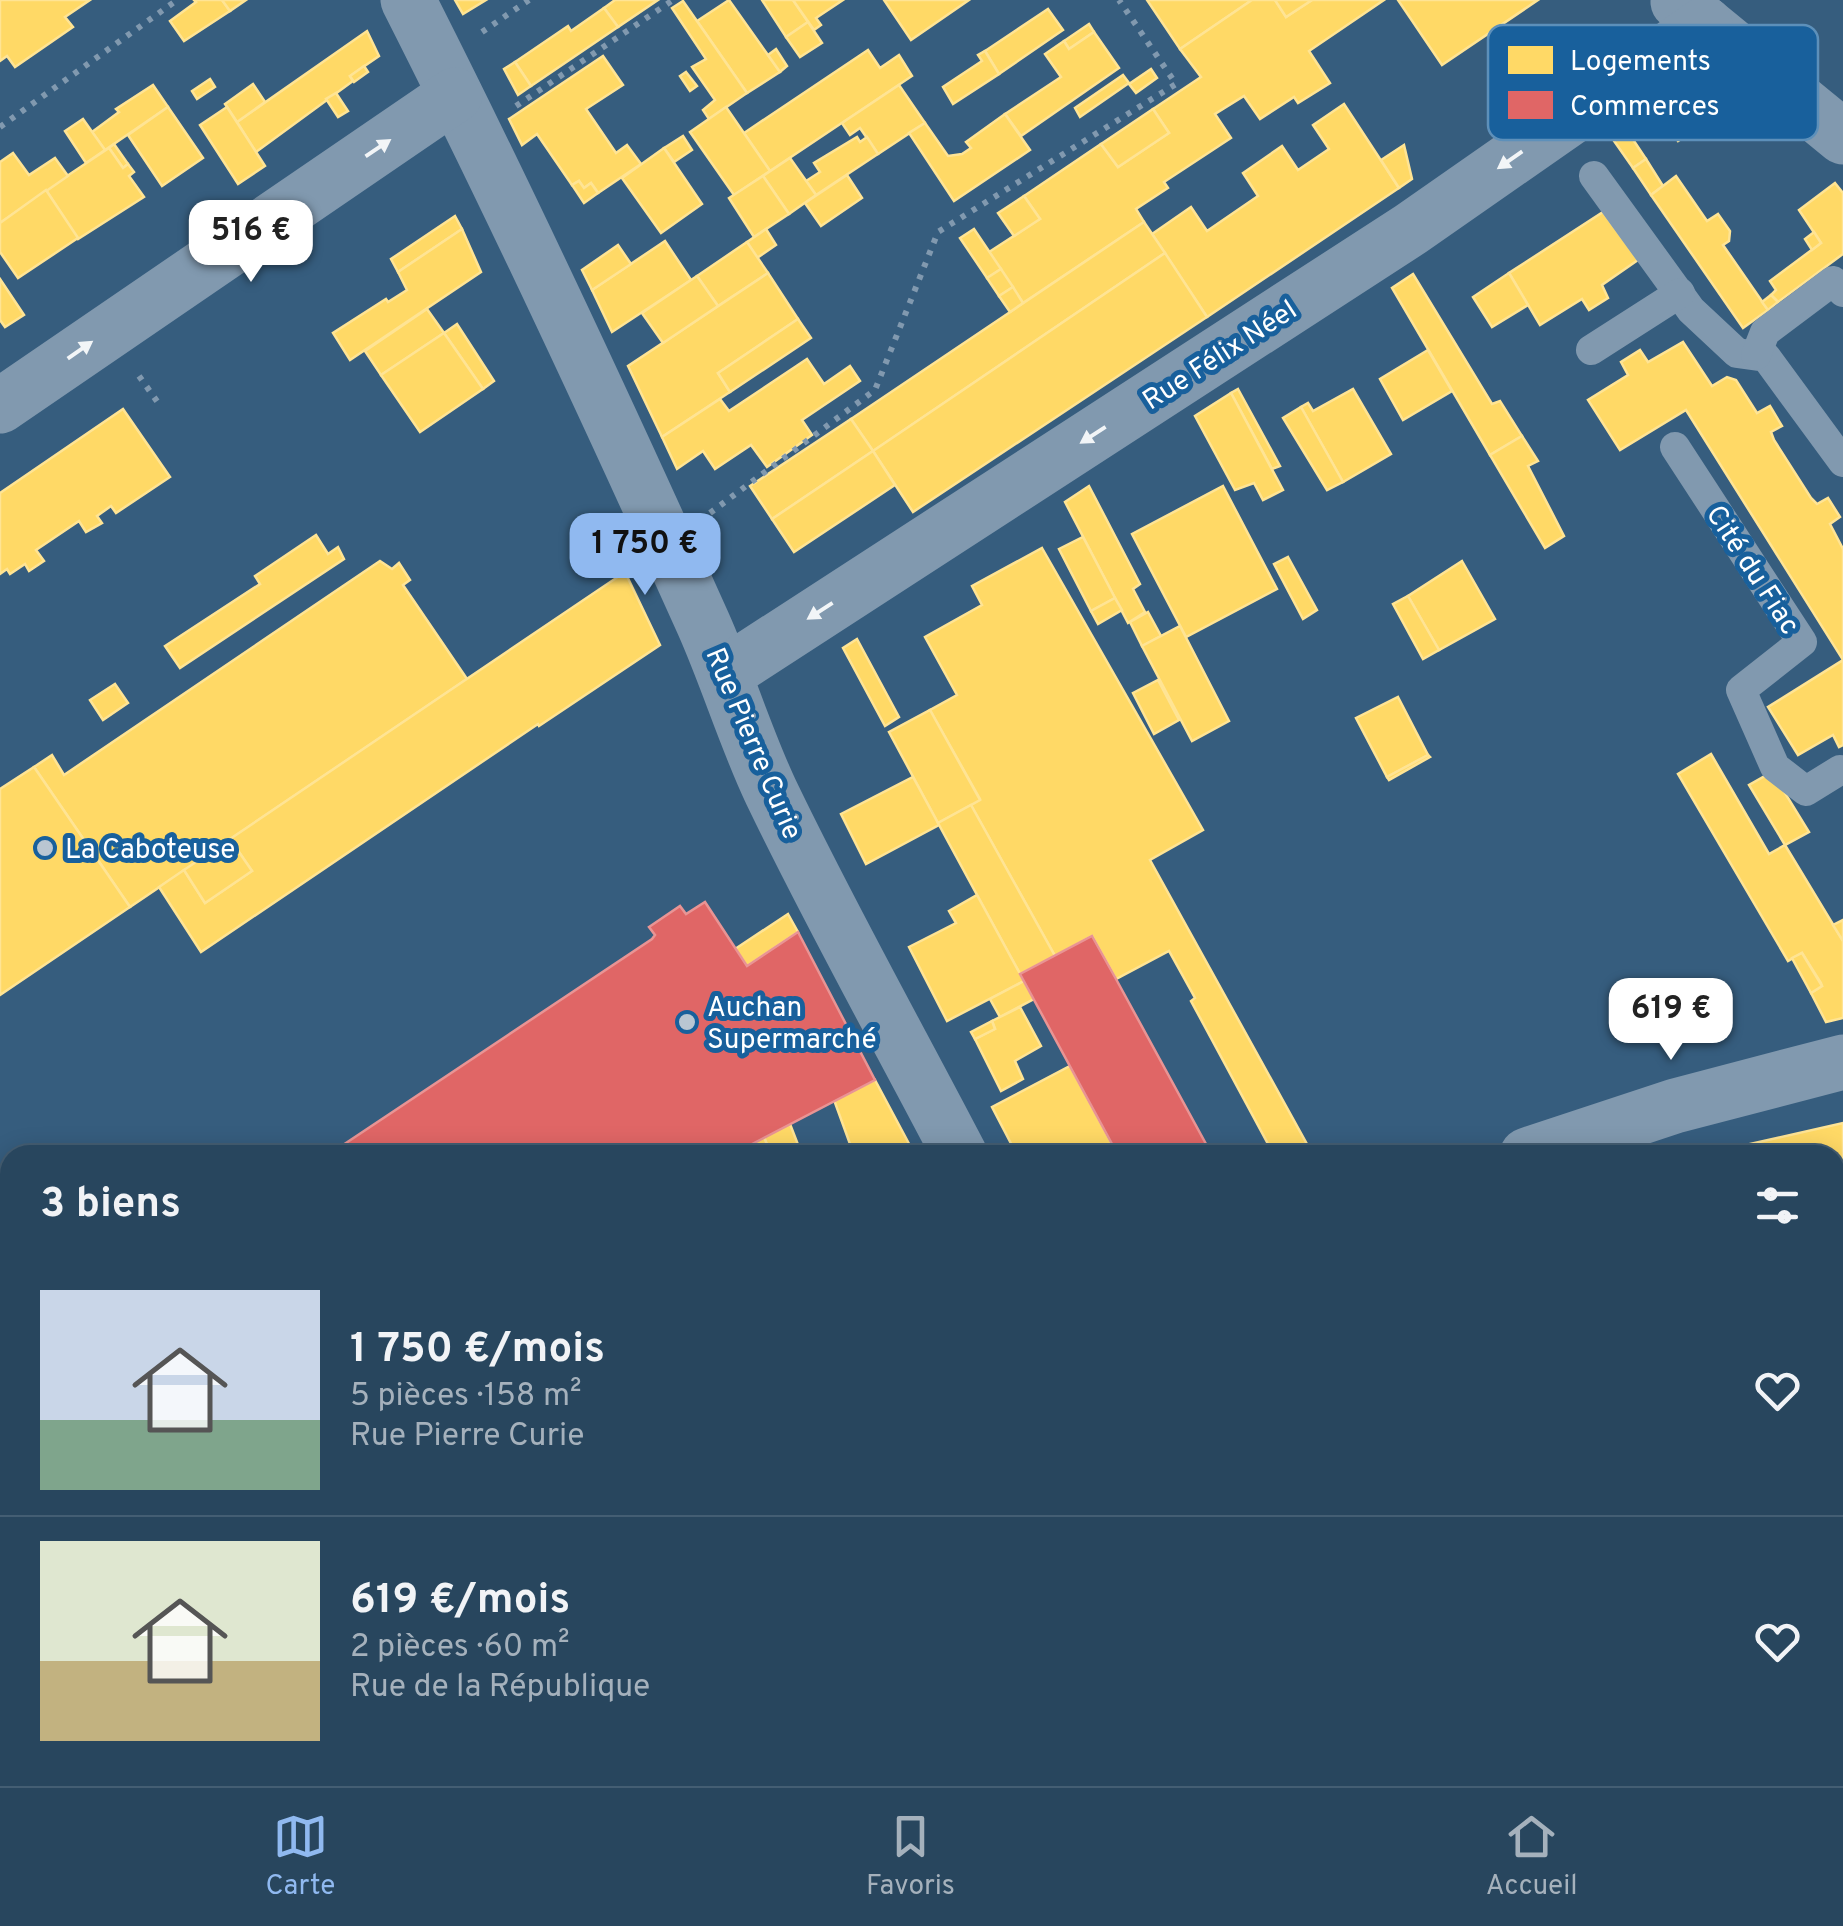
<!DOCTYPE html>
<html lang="fr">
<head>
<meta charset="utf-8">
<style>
	:root { --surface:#28465e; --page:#304d64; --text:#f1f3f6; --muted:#a5b1bc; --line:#445e73; --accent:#90b9f0 }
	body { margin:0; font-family:Overpass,sans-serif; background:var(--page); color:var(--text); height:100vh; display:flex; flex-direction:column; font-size:38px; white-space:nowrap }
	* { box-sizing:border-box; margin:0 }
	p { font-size:32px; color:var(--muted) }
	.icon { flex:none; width:55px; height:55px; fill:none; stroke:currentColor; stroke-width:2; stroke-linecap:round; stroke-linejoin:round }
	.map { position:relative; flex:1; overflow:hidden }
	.panel { position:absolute; left:0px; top:1145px; width:1845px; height:642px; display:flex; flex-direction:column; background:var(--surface); border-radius:30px 30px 0 0; box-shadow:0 5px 25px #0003,0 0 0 2px var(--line) }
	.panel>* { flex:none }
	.price { position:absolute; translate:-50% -85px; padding:0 22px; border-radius:20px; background:#fff; color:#222; font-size:32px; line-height:65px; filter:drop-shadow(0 2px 5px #0008) }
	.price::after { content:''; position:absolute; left:50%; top:60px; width:30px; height:22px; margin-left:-15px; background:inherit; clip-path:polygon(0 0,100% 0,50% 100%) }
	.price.active { background:var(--accent); color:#111 }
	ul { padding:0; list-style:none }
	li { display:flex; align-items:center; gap:30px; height:250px; padding:0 40px }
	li+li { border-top:2px solid var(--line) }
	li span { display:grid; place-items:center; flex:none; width:280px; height:200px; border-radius:0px; color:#555 }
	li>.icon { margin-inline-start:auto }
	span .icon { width:120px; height:120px; fill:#fffc; stroke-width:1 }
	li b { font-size:42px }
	h2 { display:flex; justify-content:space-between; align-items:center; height:120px; padding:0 40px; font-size:42px }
	.menu { display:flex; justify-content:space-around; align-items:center; height:140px; border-top:2px solid var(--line); background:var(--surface); font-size:28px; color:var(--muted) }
	.menu a { display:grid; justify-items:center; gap:5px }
	.menu .active { color:var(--accent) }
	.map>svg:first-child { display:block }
</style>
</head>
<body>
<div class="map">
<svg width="1843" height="1786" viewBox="0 0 1843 1786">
	<rect width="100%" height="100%" fill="#365d7e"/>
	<!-- homes -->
	<g fill="#ffd966" stroke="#ffe494" stroke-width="2.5">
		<polygon points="0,0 90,0 65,17 73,27 15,67 7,56 0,61"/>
		<polygon points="194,0 222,0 230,11 184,41 170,21 196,2"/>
		<polygon points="222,0 246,0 230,11"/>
		<polygon points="455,0 486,0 463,14"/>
		<polygon points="615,0 658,0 618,27 604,8"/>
		<polygon points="729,0 780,72 747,93 697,21"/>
		<polygon points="762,0 793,0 808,22 786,37"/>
		<polygon points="793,0 843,0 816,18 821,25 814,30"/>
		<polygon points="884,0 969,0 911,40"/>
		<polygon points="1147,0 1252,0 1180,49"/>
		<polygon points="1252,0 1275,0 1286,17 1312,0 1384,0 1309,51 1330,83 1298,103 1294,97 1260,119 1244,96 1215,114 1231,138 1164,182 1168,188 1136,209 1144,222 1023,303 989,252 1040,219 1024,196 1101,144 1118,167 1169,133 1153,109 1201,77 1180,49"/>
		<polygon points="1275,0 1312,0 1286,17"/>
		<polygon points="1398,0 1538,0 1442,65"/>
		<polygon points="683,1 747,93 709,119 703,110 715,100 692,67 706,59 672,8"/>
		<polygon points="604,8 618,27 531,86 515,62 568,26 571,31"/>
		<polygon points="1048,9 1063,30 999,74 985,51"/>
		<polygon points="808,22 822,43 800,57 786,37"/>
		<polygon points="1089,24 1094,32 1069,49 1064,41"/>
		<polygon points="367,31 379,56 350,76 353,81 256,152 237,122"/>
		<polygon points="1094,32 1119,68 1021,136 1005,114 1061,77 1045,54 1064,41 1069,49"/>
		<polygon points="776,49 787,66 780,72 768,55"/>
		<polygon points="868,50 880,68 899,55 912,76 770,171 744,133"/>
		<polygon points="985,51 999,74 953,104 943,87 982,61 978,55"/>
		<polygon points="603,56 623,85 586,109 616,153 627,145 641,164 598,193 591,183 584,188 579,181 572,185 537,134 522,145 509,119"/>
		<polygon points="515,62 531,86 518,95 504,69"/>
		<polygon points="364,66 368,72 354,82 350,76"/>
		<polygon points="1151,69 1157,78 1136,93 1129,84"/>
		<polygon points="1692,69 1720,113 1678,141 1648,98"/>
		<polygon points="686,72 697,86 690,91 680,76"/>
		<polygon points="1123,75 1129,83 1080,117 1075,108"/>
		<polygon points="210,79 215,87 197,99 192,91"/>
		<polygon points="253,84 265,102 237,122 225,104"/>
		<polygon points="153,85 168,107 105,150 92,132 119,112 116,109"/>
		<polygon points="899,85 925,123 878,154 860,128 850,135 842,123"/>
		<polygon points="336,93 348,111 338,117 326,99"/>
		<polygon points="1648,98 1659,115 1630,135 1646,159 1633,168 1605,128"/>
		<polygon points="1344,104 1399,188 1207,317 1152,234 1191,207 1207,231 1258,196 1243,173 1282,146 1298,170 1329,149 1313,125"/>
		<polygon points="168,107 203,158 162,186 128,135"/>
		<polygon points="227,107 265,166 238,184 200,125"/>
		<polygon points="726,107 770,171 734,195 690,132"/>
		<polygon points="1153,109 1169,133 1118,167 1101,144"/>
		<polygon points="1005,114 1030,150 954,201 909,133 925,123 948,156 962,154 971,148 966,142"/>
		<polygon points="83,119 105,150 86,163 65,131"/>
		<polygon points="683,136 692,150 674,162 664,148"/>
		<polygon points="857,137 860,142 867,137 878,154 816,195 806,181 820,172 814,163"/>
		<polygon points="114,144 128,164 123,168 109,148"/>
		<polygon points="1404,145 1412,179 1399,188 1381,160"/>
		<polygon points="109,148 123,168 128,164 134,172 129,176 144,197 78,239 46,190"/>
		<polygon points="664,148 702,204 661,233 622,178"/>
		<polygon points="13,153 29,175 55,158 68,176 0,223 0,162"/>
		<polygon points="790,158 816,195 789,214 763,176"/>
		<polygon points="1646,159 1663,186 1651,195 1633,168"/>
		<polygon points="847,175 862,198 821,226 805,203"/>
		<polygon points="763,176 789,214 754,237 729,198"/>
		<polygon points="1676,176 1707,221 1718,214 1730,231 1729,241 1723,245 1768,310 1743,328 1651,195"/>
		<polygon points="579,181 584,188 591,183 598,193 584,203 572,185"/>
		<polygon points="1835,183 1843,193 1843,254 1778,302 1771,295 1776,290 1770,281 1821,243 1799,210"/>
		<polygon points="46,190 78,238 18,278 0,252 0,223"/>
		<polygon points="1024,196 1040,219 1014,236 998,213"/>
		<polygon points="1603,212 1638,260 1602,285 1608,298 1589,310 1582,299 1540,325 1509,273"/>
		<polygon points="455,216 462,229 398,272 391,259"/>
		<polygon points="1144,222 1165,253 873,451 851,419"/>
		<polygon points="462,229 481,272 350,360 333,333 386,299 388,302 407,290 398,272"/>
		<polygon points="766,229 776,245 757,258 747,242"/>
		<polygon points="974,229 1001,269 987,278 960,238"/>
		<polygon points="1814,232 1821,243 1812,250 1805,239"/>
		<polygon points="665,241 691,280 612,332 592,290"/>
		<polygon points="747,242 768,273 718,306 697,276"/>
		<polygon points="618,245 631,264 592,290 582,270"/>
		<polygon points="1165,253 1207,317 913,512 873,451"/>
		<polygon points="1001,269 1013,287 999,296 987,278"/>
		<polygon points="768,273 798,319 718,373 730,392 662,437 628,366"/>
		<polygon points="1509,273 1528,305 1492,327 1473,297"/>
		<polygon points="1413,274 1492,404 1500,401 1522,436 1490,455 1392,288"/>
		<polygon points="697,276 718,306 663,343 642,313"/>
		<polygon points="0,279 24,315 5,327 0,320"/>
		<polygon points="1013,287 1023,303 1010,312 999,296"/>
		<polygon points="1771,295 1778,302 1768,310 1762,302"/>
		<polygon points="427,309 444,333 381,375 365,351"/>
		<polygon points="798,319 811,338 730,392 718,373"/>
		<polygon points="457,324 494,381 483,389 444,333"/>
		<polygon points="444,333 483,389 420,432 381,375"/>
		<polygon points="1683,342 1712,386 1727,377 1736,380 1757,413 1770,406 1782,426 1771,432 1774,440 1811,498 1817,504 1828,498 1840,517 1830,524 1843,549 1843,660 1686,410 1620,450 1588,400 1628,375 1621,362 1640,350 1648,362"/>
		<polygon points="1428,350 1452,391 1403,420 1380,379"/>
		<polygon points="807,359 824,384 850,366 860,381 802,420 812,435 767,467 751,445 715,469 703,451 677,469 662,437 720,399 729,411"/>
		<polygon points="1238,389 1280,466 1272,469 1231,393"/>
		<polygon points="1353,389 1391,454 1343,482 1301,407 1308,403 1313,411"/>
		<polygon points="1231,393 1283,490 1263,500 1254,483 1235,490 1195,416"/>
		<polygon points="1301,407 1343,482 1327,490 1283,418"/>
		<polygon points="123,409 170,477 116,513 111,506 97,516 102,523 86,532 79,521 36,550 44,561 29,571 25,564 10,574 7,569 0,574 0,493"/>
		<polygon points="851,419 873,451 772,519 750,486"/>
		<polygon points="1522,436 1538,461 1528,466 1564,536 1545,548 1490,455"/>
		<polygon points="873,451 895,485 794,552 772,519"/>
		<polygon points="1089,486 1140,584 1133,589 1145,612 1128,623 1065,502"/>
		<polygon points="1223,486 1277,589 1186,637 1132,534"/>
		<polygon points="316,535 328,554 338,547 344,559 180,668 165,646 260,584 255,576"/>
		<polygon points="1083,537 1115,598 1091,611 1059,549"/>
		<polygon points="1042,548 1203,830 1150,860 1313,1155 1274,1155 1191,1001 1195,998 1169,951 1116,979 1092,936 1055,956 971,805 980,799 930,710 957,695 925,637 982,605 972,586"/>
		<polygon points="1288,557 1317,610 1303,619 1274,564"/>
		<polygon points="380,561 392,569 399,563 410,580 403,585 467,679 130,907 34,767 52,755 64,775"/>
		<polygon points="1462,561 1495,619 1439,650 1408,596"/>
		<polygon points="625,572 660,645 539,726 538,724 201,952 159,887 184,870 205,903 252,871 230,839"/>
		<polygon points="1408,596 1439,650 1423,659 1393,604"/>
		<polygon points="1115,598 1122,610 1098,624 1091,611"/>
		<polygon points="1148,612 1161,636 1142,646 1130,622"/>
		<polygon points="1180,626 1229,721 1192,741 1142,646"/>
		<polygon points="857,639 899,717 885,726 843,648"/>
		<polygon points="1843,660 1843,745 1839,747 1833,735 1798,755 1768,707"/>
		<polygon points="1158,680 1179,720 1154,734 1133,693"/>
		<polygon points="115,684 128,703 103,720 90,700"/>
		<polygon points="1398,697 1428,755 1387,777 1356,718"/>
		<polygon points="930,710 980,800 938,823 889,732"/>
		<polygon points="1711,754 1769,854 1785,845 1843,941 1843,1018 1826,1022 1811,993 1822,986 1821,983 1802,953 1788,961 1678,774"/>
		<polygon points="1428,755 1430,757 1389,780 1387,777"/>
		<polygon points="34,767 130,907 0,995 0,789"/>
		<polygon points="1772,772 1809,832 1785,845 1749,785"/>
		<polygon points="913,777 939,825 866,864 841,814"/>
		<polygon points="971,805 1055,956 1020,974 938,823"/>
		<polygon points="230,839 252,871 205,903 184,870"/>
		<polygon points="977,895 1024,981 947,1021 909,947 956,923 949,911"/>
		<polygon points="788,914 798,932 747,966 735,949"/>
		<polygon points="1843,920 1843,941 1833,925"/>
		<polygon points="1802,953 1822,986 1811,993 1792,958"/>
		<polygon points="1024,981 1034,999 1000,1017 990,999"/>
		<polygon points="1020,1007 1041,1046 1015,1061 1023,1079 1001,1091 975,1039 995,1029 992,1021"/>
		<polygon points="992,1021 995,1029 975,1039 971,1032"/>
		<polygon points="1070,1066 1118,1155 1017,1155 992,1107"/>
		<polygon points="875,1080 915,1155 854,1155 834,1100"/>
		<polygon points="1843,1123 1843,1373 1835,1360 1835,1155 1730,1155 1728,1149"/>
		<polygon points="790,1124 802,1155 771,1155 764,1137"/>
		<polygon points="764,1137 771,1155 748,1155 745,1147"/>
		<polygon points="10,1501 10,1560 0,1540 0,1505"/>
		<polygon points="1843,1583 1843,1756 1835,1762 1835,1589"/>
		<polygon points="8,1603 10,1617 0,1622 0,1607"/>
		<polygon points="10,1639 10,1695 0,1699 0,1643"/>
		<polygon points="180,1778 261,1778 263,1783 285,1778 288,1786 183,1786"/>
		<polygon points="285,1778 370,1778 374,1786 288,1786"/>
		<polygon points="853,1778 952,1778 943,1786 859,1786"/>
		<polygon points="1092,1778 1186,1778 1173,1786 1079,1786"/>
		<polygon points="1293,1778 1327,1778 1333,1786 1280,1786"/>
		<polygon points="1458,1778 1478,1778 1470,1786 1464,1786"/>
		<polygon points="1560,1778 1631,1778 1636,1786 1547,1786"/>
		<polygon points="1700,1778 1812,1778 1800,1786 1705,1786"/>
	</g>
	<!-- shops -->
	<g fill="#e06666" stroke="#e99494" stroke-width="2.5">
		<polygon points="705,902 747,966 798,932 875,1080 731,1155 328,1155 652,939 655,935 649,927 680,906 686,914"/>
		<polygon points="1092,936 1116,979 1212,1155 1118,1155 1020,974"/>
		<polygon points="83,1778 102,1778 105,1786 62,1786"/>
		<polygon points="138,1778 180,1778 183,1786 114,1786"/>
		<polygon points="587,1778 689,1778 693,1786 590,1786"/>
	</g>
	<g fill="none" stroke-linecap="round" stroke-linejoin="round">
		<!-- path -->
		<g stroke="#8199af" stroke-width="6" stroke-dasharray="5 8" stroke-linecap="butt">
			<polyline points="482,32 529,0"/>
			<polyline points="516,106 673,0"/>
			<polyline points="0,127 177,0"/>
			<polyline points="139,376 159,404"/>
			<polyline points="710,513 875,390 938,232 1176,84 1119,0"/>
			<polyline points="1835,1407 1843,1419"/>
			<polyline points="1835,1455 1843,1446"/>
			<polyline points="1246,1786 1259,1778"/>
			<polyline points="1523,1786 1531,1778"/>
		</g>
		<!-- service -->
		<g stroke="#8199af" stroke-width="30">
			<polyline points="1594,176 1691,310 1737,353 1766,357 1843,462"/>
			<polyline points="1591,350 1680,293"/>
			<polyline points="1756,355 1765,332 1833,281 1843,292"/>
			<polyline points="1675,447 1802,642 1741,690 1775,767 1806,791 1840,770"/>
		</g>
		<!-- minor -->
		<g stroke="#8199af" stroke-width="55">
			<path d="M408 0C512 205 609 414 703 623 728 679 745 737 771 792 830 915 897 1034 960 1155"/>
			<polyline points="1678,2 1843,137"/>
			<polyline points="0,406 455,95"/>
			<polyline points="726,673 1411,229 1705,24"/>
			<polyline points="1527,1155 1675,1106 1843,1062"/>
			<polyline points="4,1765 5,1786"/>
			<polyline points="771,1778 773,1786"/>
			<polyline points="1427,1778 1433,1786"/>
		</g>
	</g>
	<!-- one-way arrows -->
	<defs><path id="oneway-solid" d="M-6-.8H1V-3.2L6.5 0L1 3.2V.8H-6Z" transform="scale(2.5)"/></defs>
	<g fill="#f2f5f7">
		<use href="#oneway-solid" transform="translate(378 148) rotate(-34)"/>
		<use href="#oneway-solid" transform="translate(1510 160) rotate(145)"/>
		<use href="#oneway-solid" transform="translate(80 350) rotate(-35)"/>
		<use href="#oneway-solid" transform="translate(1093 435) rotate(147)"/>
		<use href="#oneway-solid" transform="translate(820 611) rotate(147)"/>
	</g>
	<!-- markers -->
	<g fill="#b9c6d2" stroke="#18609c" stroke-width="4">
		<circle cx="45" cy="848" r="10"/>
		<circle cx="687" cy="1022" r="10"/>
	</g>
	<g text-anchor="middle" stroke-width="10" stroke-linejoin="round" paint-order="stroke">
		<!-- street labels -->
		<g font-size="28" fill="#fff" stroke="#18609c">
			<text transform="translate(1219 354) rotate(-33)" y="10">Rue Félix Néel</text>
			<text transform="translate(1754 569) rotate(57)" y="10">Cité du Fiac</text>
			<text transform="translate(755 743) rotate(67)" y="10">Rue Pierre Curie</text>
		</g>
		<!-- poi labels -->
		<g font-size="28" fill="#fff" stroke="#18609c" text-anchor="start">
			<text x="65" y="858">La Caboteuse</text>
			<text x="707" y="1016">Auchan<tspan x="707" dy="32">Supermarché</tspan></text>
		</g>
	</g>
	<!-- legend -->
	<rect x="1488" y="25" width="330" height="115" rx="15" fill="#18609c" stroke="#5d90ba" stroke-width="2.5"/>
	<rect x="1508" y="46" width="45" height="28" fill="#ffd966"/>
	<rect x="1508" y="91" width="45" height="28" fill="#e06666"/>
	<g font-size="28" fill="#fff">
		<text x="1570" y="70">Logements</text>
		<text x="1570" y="115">Commerces</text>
	</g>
</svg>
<b class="price" style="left:251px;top:285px">516 €</b>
<b class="price active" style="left:645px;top:598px">1 750 €</b>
<b class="price" style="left:1671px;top:1063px">619 €</b>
<section class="panel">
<h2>3 biens<svg class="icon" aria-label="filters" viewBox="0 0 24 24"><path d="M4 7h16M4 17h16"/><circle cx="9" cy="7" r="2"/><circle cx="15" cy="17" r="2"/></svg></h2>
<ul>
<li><span style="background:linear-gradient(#c9d6e8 65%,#7fa58c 0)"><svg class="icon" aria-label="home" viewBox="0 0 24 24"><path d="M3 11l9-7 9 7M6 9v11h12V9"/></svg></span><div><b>1 750 €/mois</b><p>5 pièces · 158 m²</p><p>Rue Pierre Curie</p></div><svg class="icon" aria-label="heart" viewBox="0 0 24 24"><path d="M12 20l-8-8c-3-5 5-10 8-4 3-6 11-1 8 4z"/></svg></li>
<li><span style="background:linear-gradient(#dfe7d0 60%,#c2b280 0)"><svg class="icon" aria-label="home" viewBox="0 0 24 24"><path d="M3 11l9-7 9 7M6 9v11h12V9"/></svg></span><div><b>619 €/mois</b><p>2 pièces · 60 m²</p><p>Rue de la République</p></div><svg class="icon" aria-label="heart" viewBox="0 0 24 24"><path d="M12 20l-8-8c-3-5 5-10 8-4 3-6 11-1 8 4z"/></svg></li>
</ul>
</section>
</div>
<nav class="menu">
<a class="active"><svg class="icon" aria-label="map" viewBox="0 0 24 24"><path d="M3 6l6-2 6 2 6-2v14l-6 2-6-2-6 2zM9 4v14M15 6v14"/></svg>Carte</a>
<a><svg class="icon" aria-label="saved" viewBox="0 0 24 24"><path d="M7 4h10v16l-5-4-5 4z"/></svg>Favoris</a>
<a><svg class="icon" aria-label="home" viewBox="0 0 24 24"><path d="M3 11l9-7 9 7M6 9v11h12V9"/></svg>Accueil</a>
</nav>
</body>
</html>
